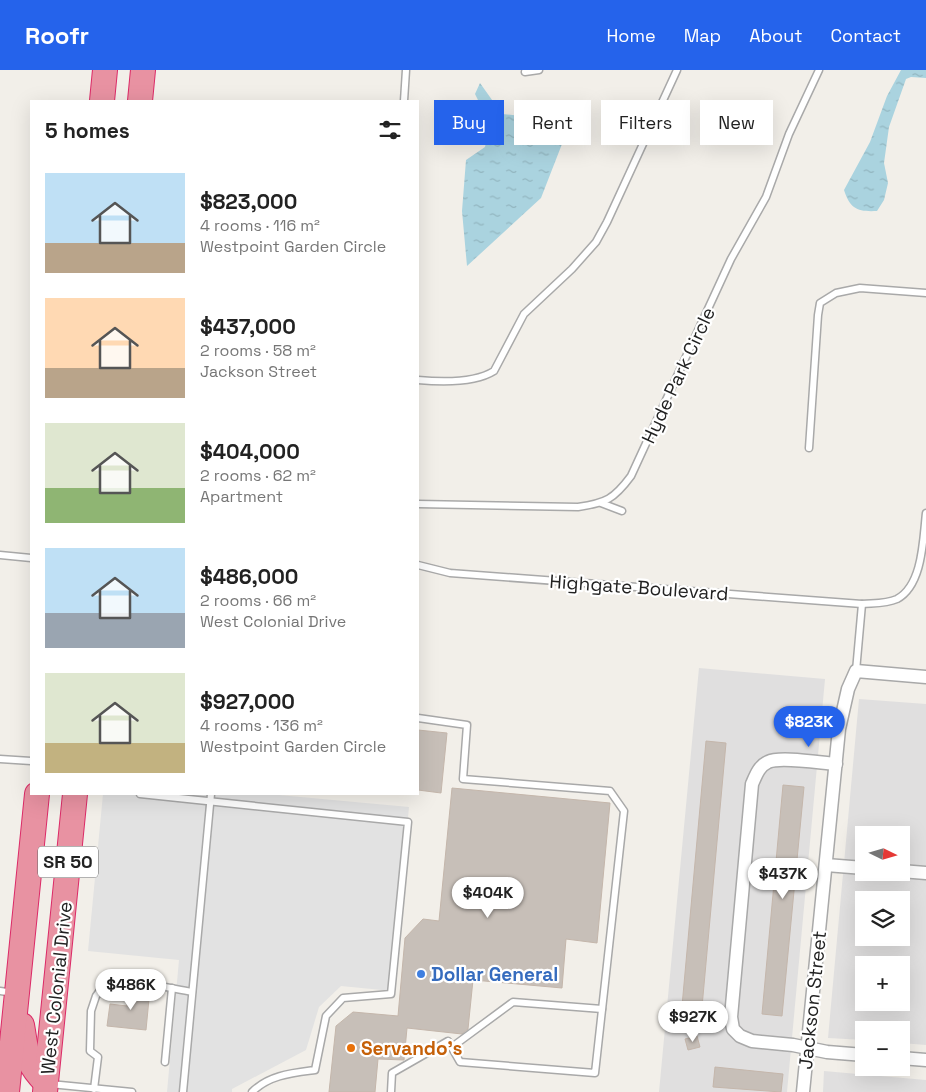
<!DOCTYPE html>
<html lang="en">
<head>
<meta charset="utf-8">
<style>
	:root { --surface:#fff; --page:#f2f2f2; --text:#222; --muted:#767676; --accent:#2563eb }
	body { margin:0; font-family:"Space Grotesk",sans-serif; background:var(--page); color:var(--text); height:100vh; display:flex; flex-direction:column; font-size:19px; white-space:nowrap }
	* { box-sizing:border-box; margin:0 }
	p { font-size:16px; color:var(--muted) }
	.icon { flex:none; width:28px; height:28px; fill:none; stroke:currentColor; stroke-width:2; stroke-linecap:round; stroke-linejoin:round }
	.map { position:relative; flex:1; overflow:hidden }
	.panel { position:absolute; left:30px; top:30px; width:389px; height:695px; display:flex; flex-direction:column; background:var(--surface); border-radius:0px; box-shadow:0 5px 20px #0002 }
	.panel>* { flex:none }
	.hud { position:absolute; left:434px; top:30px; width:416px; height:45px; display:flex; gap:10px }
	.needle { width:32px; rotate:95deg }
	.buttons { position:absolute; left:855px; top:756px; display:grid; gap:10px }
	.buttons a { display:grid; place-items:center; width:55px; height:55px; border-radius:0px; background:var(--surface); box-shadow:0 5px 20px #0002; font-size:25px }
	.price { position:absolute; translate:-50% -42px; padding:0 11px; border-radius:18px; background:#fff; color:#222; font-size:16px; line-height:32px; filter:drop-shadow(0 1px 2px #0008) }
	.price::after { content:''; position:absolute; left:50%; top:30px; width:15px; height:11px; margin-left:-8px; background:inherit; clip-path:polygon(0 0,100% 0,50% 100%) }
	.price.selected { background:var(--accent); color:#fff }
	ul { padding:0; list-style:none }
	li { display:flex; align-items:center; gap:15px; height:125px; padding:0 15px }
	li span { display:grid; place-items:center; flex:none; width:140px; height:100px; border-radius:0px; color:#555 }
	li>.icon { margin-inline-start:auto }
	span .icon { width:60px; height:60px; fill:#fffc; stroke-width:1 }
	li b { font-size:21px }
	h2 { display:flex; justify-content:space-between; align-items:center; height:60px; padding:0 15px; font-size:21px }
	.pill { padding:0 18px; border-radius:0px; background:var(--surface); box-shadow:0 5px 20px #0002; font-size:18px; line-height:45px }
	.pill.selected { background:var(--accent); color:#fff }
	header { display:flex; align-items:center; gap:30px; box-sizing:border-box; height:70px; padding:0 25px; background:var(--accent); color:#fff }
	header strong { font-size:24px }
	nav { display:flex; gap:28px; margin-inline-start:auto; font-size:18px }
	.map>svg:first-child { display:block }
</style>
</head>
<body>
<header>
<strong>Roofr</strong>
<nav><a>Home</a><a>Map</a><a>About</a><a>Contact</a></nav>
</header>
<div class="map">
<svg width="926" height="1022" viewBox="0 0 926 1022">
	<defs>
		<pattern id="water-ripples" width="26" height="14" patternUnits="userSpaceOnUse" patternTransform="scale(1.25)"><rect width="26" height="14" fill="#aad3df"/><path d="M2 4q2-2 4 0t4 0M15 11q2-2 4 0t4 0" fill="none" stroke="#92b5bf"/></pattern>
	</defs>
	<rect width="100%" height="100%" fill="#f2efe9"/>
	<!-- residential -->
	<g fill="#e0dfdf" fill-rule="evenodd">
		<polygon points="699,598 825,609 787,1022 659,1022"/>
		<path d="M859 629 926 634V975L901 973V960H864V970L828 968ZM864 765H901V802H864ZM864 830H901V868H864ZM864 895H901V932H864Z"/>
		<polygon points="824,1001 926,1010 926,1022 823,1022"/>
	</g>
	<!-- parking -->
	<polygon fill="#e2e2e2" points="103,724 268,724 409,737 392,921 341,916 319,937 306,980 232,1019 232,1022 167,1022 179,890 88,881"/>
	<!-- water -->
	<g fill="url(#water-ripples)">
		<path d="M901 0H926V8L911 7 906 9 889 57 884 93 888 113 884 130 877 141C858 142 850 139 844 120L870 72 887 26Z"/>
		<polygon points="480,13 502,44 522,46 529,60 562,74 541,128 467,196 462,141 466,90 485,77 490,54 475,24"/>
	</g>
	<!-- building -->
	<g fill="#c7bfb8" stroke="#c4b6ab">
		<polygon points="418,660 447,663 441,723 418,720"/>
		<polygon points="706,671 726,673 702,937 682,936"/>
		<polygon points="783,715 804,717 782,946 762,944"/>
		<polygon points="452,718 610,733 597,873 566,869 562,918 473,910 468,959 462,964 407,958 404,990 378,989 375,1022 329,1022 336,956 353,942 398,946 405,868 423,849 439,851"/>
		<polygon points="129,917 150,919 146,960 107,956 110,934 127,936"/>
		<polygon points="697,966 700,977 688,980 685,969"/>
		<polygon points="715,997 783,1004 781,1022 713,1017"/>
	</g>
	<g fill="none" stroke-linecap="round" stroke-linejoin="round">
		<defs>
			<g id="lane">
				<polyline points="525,2 539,0"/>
				<polyline points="404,31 406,0"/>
				<path d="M418 310C440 312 475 313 494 301L524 244 572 199 596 172 607 152 677 0"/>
				<polyline points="809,378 818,245 820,233 836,223 860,218 926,223"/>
				<polyline points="601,433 622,441"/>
				<path d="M418 434 578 437C606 433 614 429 631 406L731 189 766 127 789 64 819 0"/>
				<polyline points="0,485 31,488"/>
				<path d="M418 495 450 503 862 534C874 533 886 534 897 529 923 515 923 469 926 443"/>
				<polyline points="856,601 862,534"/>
				<polyline points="0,689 31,691"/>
				<path d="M140 724 408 752 391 924 343 928 326 946 315 1000C292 1003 269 1005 252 1022"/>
				<polyline points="0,921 14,923"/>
				<polyline points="452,977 513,932 602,939"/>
				<polyline points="165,992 172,918"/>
				<polyline points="50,1014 132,1022"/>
				<path d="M94 1019 98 987 90 981 91 941 96 926 107 911C136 910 164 917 192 922"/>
				<polyline points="183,1022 211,724"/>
				<polyline points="391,1022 392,1003 448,971 460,992 595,1003 624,741 610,721 463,709 467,655 418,648"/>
			</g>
			<g id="street">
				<path d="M836 694C821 693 780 686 768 692 759 696 756 705 752 714L731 947 733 959 740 966 752 971 793 975 827 982 864 985"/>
				<polyline points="826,795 864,798"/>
				<polyline points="901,801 926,803"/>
				<polyline points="901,988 926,990"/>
				<polyline points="803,1022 839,659 848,619 856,601 926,607"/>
			</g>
			<g id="highway">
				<polyline points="102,31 105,0"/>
				<polyline points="140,31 143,0"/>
				<path d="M22 955C27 983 25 992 46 1013"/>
				<polyline points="7,1022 37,724"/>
				<polyline points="45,1022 75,724"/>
			</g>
		</defs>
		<!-- lane casing -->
		<use href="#lane" stroke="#a9a9a9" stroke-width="9"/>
		<!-- street casing -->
		<use href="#street" stroke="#a9a9a9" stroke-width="15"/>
		<!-- highway casing -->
		<use href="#highway" stroke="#dc2a67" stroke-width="26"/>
		<!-- lane -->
		<use href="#lane" stroke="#fff" stroke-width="6"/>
		<!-- street -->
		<use href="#street" stroke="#fff" stroke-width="12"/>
		<!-- highway -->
		<use href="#highway" stroke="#e892a2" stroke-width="24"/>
	</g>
	<!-- markers -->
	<circle fill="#3f7fe0" stroke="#fff" stroke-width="2" cx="421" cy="904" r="5"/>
	<circle fill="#e8710a" stroke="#fff" stroke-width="2" cx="351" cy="978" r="5"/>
	<g text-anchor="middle" stroke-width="4.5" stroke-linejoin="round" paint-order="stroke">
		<!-- shield labels -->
		<rect fill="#fff" stroke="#646464" stroke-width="1" x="38" y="776.5" width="60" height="31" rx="4"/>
		<g font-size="18" font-weight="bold" fill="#222">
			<text x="68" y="798">SR 50</text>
		</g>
		<!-- street labels -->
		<g font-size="19" fill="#222" stroke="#fff">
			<text transform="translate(678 305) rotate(-65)" y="7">Hyde Park Circle</text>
			<text transform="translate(639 517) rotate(4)" y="7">Highgate Boulevard</text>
			<text transform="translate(56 918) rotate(-84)" y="7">West Colonial Drive</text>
			<text transform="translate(812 930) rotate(-84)" y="7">Jackson Street</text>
		</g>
		<!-- shop labels -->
		<g font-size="19" font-weight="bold" fill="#366cbe" stroke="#fff" text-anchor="start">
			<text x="431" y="911">Dollar General</text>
		</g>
		<!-- food labels -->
		<g font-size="19" font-weight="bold" fill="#c56008" stroke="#fff" text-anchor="start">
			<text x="361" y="985">Servando's</text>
		</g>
	</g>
</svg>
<div class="buttons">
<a><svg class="needle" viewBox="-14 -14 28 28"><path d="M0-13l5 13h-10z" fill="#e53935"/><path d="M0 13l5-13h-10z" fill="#767676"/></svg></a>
<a><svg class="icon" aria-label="layers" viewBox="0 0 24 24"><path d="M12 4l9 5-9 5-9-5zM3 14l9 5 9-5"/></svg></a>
<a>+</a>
<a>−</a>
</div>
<b class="price selected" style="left:809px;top:678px">$823K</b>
<b class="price" style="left:783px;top:830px">$437K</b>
<b class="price" style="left:488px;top:849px">$404K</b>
<b class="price" style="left:131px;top:941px">$486K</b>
<b class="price" style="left:693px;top:973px">$927K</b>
<div class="hud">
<a class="pill selected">Buy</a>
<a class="pill">Rent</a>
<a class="pill">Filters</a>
<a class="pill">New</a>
</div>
<section class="panel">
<h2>5 homes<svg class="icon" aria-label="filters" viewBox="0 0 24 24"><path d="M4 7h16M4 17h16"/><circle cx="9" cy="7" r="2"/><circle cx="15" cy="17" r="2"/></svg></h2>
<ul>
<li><span style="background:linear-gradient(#bfe0f5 70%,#b9a48a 0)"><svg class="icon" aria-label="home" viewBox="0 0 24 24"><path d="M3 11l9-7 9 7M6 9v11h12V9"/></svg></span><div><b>$823,000</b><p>4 rooms · 116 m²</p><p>Westpoint Garden Circle</p></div></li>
<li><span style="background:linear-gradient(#ffd9b3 70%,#b9a48a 0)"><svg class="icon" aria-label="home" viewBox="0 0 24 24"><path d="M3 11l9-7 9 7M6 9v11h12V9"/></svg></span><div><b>$437,000</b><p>2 rooms · 58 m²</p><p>Jackson Street</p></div></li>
<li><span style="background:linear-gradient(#dfe7d0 65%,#8fb573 0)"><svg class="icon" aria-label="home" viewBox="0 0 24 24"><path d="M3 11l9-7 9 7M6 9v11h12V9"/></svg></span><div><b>$404,000</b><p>2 rooms · 62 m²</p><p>Apartment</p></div></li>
<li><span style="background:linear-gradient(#bfe0f5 65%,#9aa5b1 0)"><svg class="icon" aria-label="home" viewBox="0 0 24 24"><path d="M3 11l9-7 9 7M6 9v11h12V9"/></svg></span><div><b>$486,000</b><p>2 rooms · 66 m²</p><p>West Colonial Drive</p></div></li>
<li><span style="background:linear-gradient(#dfe7d0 70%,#c2b280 0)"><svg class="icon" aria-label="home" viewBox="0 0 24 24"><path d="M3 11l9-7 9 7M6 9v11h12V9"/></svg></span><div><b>$927,000</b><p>4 rooms · 136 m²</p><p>Westpoint Garden Circle</p></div></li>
</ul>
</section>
</div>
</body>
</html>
